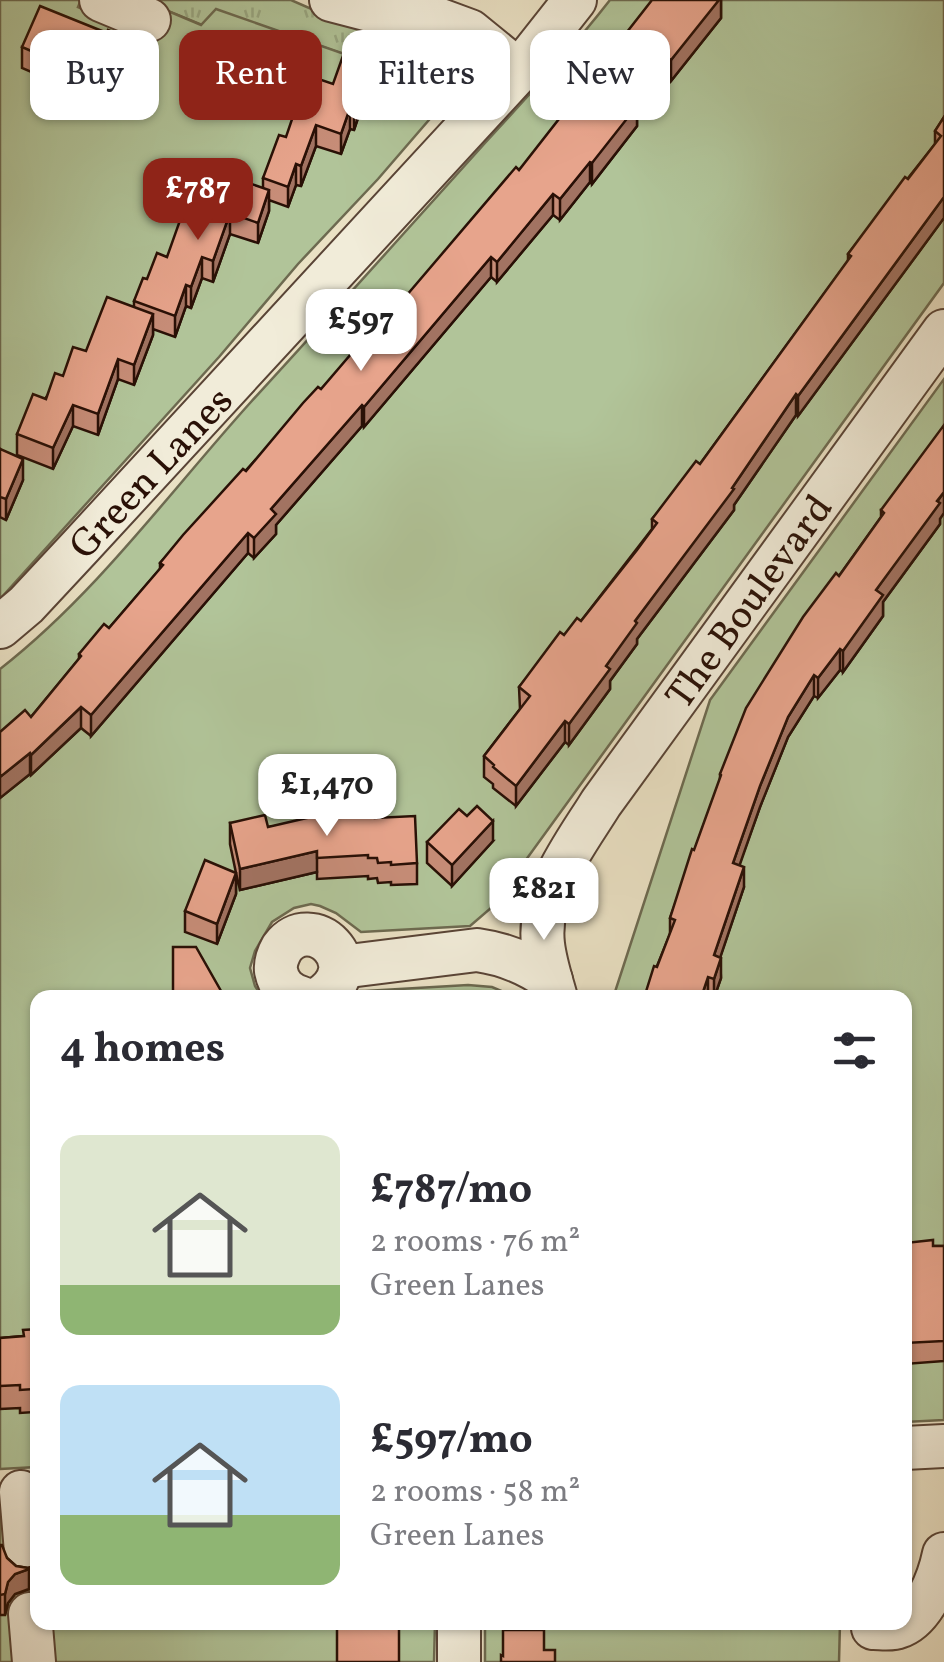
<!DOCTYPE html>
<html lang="en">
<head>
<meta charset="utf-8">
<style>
	:root { --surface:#fff; --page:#f7f7f7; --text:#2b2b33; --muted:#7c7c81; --accent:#8f2418 }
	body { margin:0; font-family:Vollkorn,serif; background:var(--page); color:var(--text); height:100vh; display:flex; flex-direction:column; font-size:38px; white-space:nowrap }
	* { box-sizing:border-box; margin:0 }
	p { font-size:32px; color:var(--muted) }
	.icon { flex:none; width:55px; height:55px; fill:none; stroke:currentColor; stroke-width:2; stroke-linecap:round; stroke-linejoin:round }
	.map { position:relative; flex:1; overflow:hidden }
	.details { position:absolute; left:30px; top:990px; width:882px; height:640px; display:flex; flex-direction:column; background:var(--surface); border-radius:20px; box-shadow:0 2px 8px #0004 }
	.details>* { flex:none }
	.guide { position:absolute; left:30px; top:30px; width:885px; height:90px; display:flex; gap:20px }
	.price { position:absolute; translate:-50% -85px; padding:0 22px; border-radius:20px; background:#fff; color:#222; font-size:32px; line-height:65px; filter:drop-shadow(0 2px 5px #0008) }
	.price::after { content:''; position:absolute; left:50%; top:60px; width:30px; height:22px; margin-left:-15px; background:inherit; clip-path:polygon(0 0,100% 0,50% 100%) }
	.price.active { background:var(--accent); color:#fff }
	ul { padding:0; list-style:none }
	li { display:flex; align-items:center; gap:30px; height:250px; padding:0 30px }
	li span { display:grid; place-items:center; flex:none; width:280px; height:200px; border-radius:20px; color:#555 }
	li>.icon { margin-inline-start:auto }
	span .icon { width:120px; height:120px; fill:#fffc; stroke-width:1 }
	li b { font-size:42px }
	h2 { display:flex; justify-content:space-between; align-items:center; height:120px; padding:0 30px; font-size:42px }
	.pill { padding:0 35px; border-radius:20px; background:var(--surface); box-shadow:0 2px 8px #0004; font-size:35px; line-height:90px }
	.pill.active { background:var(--accent); color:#fff }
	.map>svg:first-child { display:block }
</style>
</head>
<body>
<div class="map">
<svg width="944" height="1662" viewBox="0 0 944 1662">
	<defs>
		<pattern id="grass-tufts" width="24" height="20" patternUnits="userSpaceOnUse" patternTransform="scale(2.5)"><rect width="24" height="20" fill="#b1c499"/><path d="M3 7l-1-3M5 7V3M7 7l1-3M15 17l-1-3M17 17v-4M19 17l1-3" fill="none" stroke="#98a782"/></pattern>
	</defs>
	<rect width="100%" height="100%" fill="#eae1c4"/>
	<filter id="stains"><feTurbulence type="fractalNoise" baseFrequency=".002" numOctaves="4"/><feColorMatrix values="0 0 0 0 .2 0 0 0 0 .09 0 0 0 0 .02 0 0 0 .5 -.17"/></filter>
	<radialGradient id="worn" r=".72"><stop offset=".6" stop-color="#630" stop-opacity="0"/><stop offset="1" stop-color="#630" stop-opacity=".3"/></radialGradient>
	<!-- grass -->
	<polygon fill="url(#grass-tufts)" stroke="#6d6a50" stroke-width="2.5" points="156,0 291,0 316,11 441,34 453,92 216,10 202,25 168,11"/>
	<!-- garden -->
	<g fill="#b1c499" stroke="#6d6a50" stroke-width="2.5">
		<polygon points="0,0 81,0 78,7 154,41 168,11 201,25 216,9 453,92 378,179 298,264 219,357 0,599"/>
		<path d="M610 0H944V283L491 908 470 926 361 932 336 913 320 906 311 904 294 908 272 922 255 951 250 968 255 986 262 997 38 998 37 1467 0 1469V669C96 594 169 493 250 403 329 317 407 230 485 143 528 96 571 50 610 0Z"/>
		<polygon points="944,379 944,1420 905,1422 905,998 613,998 710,700"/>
		<polygon points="468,985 492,987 516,997 356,997 360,991 365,991"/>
		<polygon points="37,1515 38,1622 435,1623 434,1662 0,1662 0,1517"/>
		<polygon points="485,1623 840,1623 839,1662 485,1662"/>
	</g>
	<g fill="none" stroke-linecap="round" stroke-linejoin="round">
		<defs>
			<g id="minor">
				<polyline points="101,0 149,20"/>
				<polyline points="331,0 377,12 432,17 470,31 519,71"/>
				<polyline points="0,627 26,605 81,546 519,71 575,0"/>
				<path d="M341 967 477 950C505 954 528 963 551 980"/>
				<path d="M302 998C288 994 279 986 276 971 275 963 278 955 282 948 311 909 372 964 320 998"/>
				<path d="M556 998C551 980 545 962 543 944 537 892 575 845 601 803L944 331"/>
				<polyline points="905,1448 944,1446"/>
				<polyline points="21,1492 27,1564"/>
				<polyline points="30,1614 34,1662"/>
				<path d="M874 1622 873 1628C881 1628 891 1630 898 1627 924 1619 939 1578 944 1554"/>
				<polyline points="459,1662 459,1622"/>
			</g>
		</defs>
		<!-- minor casing -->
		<use href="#minor" stroke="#594436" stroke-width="46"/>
		<!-- minor -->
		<use href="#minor" stroke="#f1ecd9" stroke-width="42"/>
	</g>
	<!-- wall -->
	<g fill="#c78d78" stroke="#291006" stroke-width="2.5">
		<polygon points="721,0 721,18 671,81 662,74 637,106 637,126 592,184 590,182 560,220 553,215 497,282 491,277 364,427 362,426 276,525 276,534 254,558 248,553 91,736 81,728 31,775 30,774 0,798 31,717 79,659 79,654 109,628 160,569 160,563 389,316 519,170"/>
		<polygon points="22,47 138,63 123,101 89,87 87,91 54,77 52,81 22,68"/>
		<polygon points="399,73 387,108 380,105 377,115 361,109 354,130 350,129 341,154 316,146 301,186 296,185 288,207 269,200 269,211 258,243 230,234 213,282 202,278 191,308 186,306 175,337 153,329 153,335 134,385 118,379 98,435 73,426 53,469 17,455 17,434 63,376 86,351 134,307 134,301 147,279 167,257 195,213 226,194 263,188 263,178 286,137 333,84"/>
		<polygon points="944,117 944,218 798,416 796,415 734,505 734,510 637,639 637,644 610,681 610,689 569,745 565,742 516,806 493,788 493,784 484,777 484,756 520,709 519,687 564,635 581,621 652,529 652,519 700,464 848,261 848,254 935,144 935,131"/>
		<polygon points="0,449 23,480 6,520 0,517"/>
		<polygon points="881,510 940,519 940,524 883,602 883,616 843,672 840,670 818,698 814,696 788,737 760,807 739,865 744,887 720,957 721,978 714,998 644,998 670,934 670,918 720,780 720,774 839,576 881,517"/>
		<polygon points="358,815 375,818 417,863 417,884 391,885 391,882 378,883 377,878 368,879 368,876 317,879 317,872 240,890 236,873 236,894 217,944 185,932 185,911 236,873 230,844 230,823 268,827"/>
		<polygon points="493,841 452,886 427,863 427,842"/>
		<polygon points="905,1243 933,1246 944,1246 944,1361 905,1364"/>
		<polygon points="38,1329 38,1416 34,1416 34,1412 20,1413 20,1408 0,1409 0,1338 24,1336"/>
		<polygon points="0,1545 7,1558 16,1566 28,1568 38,1565 38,1591 29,1589 15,1594 8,1603 5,1615 0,1615"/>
	</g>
	<!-- shaded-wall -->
	<g fill="#a27362" stroke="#291006" stroke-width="2.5">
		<polygon points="712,0 721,0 721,18 671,81 671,60"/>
		<polygon points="138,43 138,63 123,101 123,80"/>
		<polygon points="399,53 399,73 387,108 387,87"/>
		<polygon points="662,54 662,74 637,106 637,126 592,184 592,163 628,98"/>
		<polygon points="54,56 54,77 52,81 52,60"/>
		<polygon points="380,85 380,105 377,115 377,94"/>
		<polygon points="361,88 361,109 354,130 354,110"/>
		<polygon points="350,108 350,129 341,154 341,134"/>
		<polygon points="316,125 316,146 301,186 301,166"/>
		<polygon points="590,162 590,182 560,220 560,199"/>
		<polygon points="296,164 296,185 288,207 288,187"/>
		<polygon points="269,190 269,211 258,243 258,223"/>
		<polygon points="553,194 553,215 497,282 497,262"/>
		<polygon points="944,197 944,218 798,416 798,396"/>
		<polygon points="230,213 230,234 213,282 213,261"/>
		<polygon points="202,257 202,278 191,308 191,287"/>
		<polygon points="491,257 491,277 364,427 364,407"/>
		<polygon points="186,285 186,306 175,337 175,316"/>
		<polygon points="153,314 153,335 134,385 134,365"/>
		<polygon points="118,359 118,379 98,435 98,414"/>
		<polygon points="796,394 796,415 734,505 734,510 637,639 637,644 610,681 610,689 569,745 569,724 606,666 635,621 732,488"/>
		<polygon points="73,405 73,426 53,469 53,448"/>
		<polygon points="362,405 362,426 276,525 276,534 254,558 254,538 271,509"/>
		<polygon points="23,459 23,480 6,520 6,499"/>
		<polygon points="944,492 944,513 940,519 940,524 883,602 883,616 843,672 843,651 876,590"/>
		<polygon points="248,533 248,553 91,736 91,715"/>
		<polygon points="840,649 840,670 818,698 818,678"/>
		<polygon points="814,675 814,696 788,737 760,807 733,884 733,863 760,786 788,717"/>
		<polygon points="81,707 81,728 31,775 31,755"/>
		<polygon points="565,721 565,742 516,806 516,786"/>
		<polygon points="30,753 30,774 0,798 0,777"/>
		<polygon points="493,821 493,841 452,886 452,865"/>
		<polygon points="317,851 317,872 240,890 240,869"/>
		<polygon points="744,867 744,887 714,976 714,955"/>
		<polygon points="236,873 236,894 217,944 217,924"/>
		<polygon points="721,958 721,978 714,998 714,979"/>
		<polygon points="708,977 708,998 701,998"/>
		<polygon points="29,1569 29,1589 15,1594 8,1603 5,1615 5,1594 8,1582 15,1574"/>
	</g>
	<!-- building -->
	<g fill="#e7a48c" stroke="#291006" stroke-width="2.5">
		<polygon points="652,0 719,0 671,60 662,54 628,98 637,106 592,163 590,162 560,199 553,194 497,262 491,257 364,407 362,405 271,509 276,514 254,538 248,533 91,715 81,707 31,755 30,753 0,777 0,732 25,710 31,717 81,656 79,654 104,624 109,628 163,565 160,563 183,535 243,469 246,471 303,403 318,387 321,389 386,313 389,316 516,167 519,170"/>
		<polygon points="40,6 107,33 108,30 138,43 123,80 89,66 87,70 54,56 52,60 22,47"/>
		<polygon points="350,36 399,53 387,87 380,85 377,94 361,88 354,110 350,108 341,134 316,125 301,166 296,164 288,187 263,178 279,135 286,137 307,75 333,84"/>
		<polygon points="944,117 944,197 798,396 796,394 732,488 734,489 635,621 637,623 606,666 610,669 569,724 565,721 516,786 493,767 494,765 484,756 530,696 519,687 560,632 564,635 577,618 581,621 637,550 657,523 652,519 696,461 700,464 851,256 848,254 905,177 908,179 941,136 935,131"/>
		<polygon points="231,177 269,190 258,223 230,213 213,261 202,257 191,287 186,285 175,316 134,301 143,278 147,279 157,253 167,257 184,209 195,213 204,187 226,194"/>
		<polygon points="107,297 153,314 134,365 118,359 98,414 73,405 53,448 17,434 33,394 46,399 55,373 63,376 73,347 86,351"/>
		<polygon points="944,425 944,492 937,501 940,503 876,590 883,595 843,651 840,649 818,678 814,675 788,717 760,786 733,863 744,867 714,955 721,958 714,979 708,977 701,998 644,998 654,966 657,967 675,920 670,918 692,849 694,850 721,775 720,774 746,708 803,617 836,573 839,576 884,513 881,510"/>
		<polygon points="0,449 23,459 6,499 0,497"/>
		<polygon points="477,806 493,821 452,865 427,842 459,809 467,816"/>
		<polygon points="357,812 358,815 375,815 375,818 415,816 417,863 391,865 391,862 378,863 377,858 368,858 368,855 317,858 317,851 240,869 230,823 265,815 268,827 324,814"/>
		<polygon points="205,860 236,873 217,924 185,911"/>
		<polygon points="173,947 196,947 225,998 173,998"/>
		<polygon points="933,1240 933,1246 944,1246 944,1341 905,1343 905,1243"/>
		<polygon points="38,1329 38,1394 34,1394 34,1389 20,1390 20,1385 0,1386 0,1338 24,1336 23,1330"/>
		<polygon points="0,1545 2,1545 7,1558 16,1566 28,1568 38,1565 38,1570 29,1569 15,1574 8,1582 5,1594 0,1595"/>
		<rect x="337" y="1628" width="62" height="34"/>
		<polygon points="503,1630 544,1630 544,1650 555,1650 555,1662 501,1662 501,1655 503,1656"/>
	</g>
	<g text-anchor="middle" stroke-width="9" stroke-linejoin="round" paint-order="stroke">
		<!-- street labels -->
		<g font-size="40" fill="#291006" stroke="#f1ecd9">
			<text transform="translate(150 472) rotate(-47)" y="14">Green Lanes</text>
			<text transform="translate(748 601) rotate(-54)" y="14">The Boulevard</text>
		</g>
	</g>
	<rect width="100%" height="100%" filter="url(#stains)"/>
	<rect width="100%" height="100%" fill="url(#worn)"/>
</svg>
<b class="price active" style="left:198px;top:243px">£787</b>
<b class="price" style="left:361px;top:374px">£597</b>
<b class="price" style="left:327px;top:839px">£1,470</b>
<b class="price" style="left:544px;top:943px">£821</b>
<div class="guide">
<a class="pill">Buy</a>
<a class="pill active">Rent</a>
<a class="pill">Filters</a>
<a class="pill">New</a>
</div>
<section class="details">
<h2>4 homes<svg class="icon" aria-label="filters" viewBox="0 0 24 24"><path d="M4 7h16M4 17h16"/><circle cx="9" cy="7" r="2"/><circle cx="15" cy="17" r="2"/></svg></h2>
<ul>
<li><span style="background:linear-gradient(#dfe7d0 75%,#8fb573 0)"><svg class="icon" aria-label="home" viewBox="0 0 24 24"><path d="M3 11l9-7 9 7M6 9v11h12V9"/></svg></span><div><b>£787/mo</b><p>2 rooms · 76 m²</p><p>Green Lanes</p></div></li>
<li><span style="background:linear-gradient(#bfe0f5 65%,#8fb573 0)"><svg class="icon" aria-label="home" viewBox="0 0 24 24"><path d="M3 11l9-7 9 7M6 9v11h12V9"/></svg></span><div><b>£597/mo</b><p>2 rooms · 58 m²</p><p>Green Lanes</p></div></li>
</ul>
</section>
</div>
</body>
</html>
